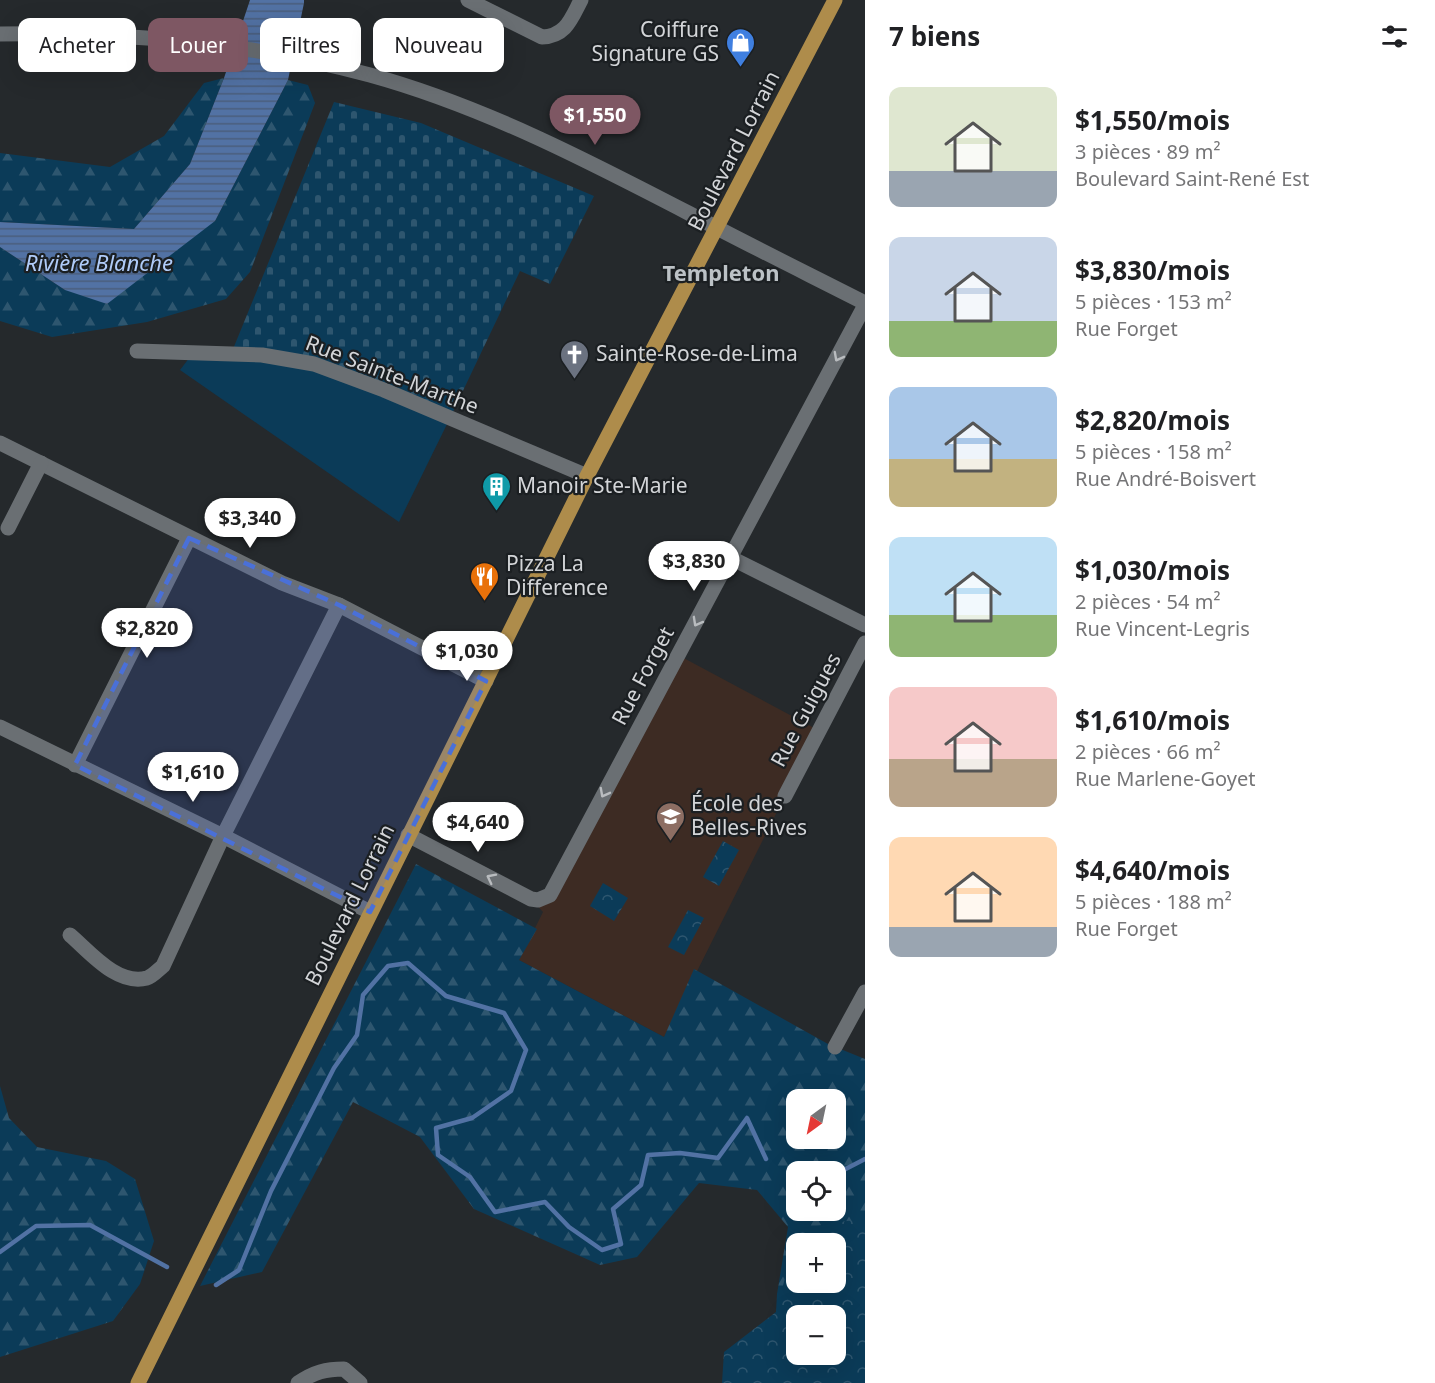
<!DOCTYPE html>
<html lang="fr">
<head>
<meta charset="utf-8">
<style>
	:root { --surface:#fff; --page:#f6f6f6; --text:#202124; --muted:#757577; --accent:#7e5763 }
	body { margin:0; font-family:"Noto Sans",sans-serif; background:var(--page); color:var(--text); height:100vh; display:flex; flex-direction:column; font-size:22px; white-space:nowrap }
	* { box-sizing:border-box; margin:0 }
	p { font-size:20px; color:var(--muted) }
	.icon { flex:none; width:33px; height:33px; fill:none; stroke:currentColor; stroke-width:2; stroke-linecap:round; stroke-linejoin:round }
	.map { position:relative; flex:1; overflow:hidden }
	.drawer { display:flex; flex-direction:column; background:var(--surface); width:570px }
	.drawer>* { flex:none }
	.guide { position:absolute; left:18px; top:18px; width:570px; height:54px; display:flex; gap:12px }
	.needle { width:39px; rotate:213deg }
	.buttons { position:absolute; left:786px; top:1089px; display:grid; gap:12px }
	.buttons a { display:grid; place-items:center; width:60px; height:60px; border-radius:12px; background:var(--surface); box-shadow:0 6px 24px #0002; font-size:30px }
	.price { position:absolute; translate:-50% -51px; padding:0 14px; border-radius:21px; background:#fff; color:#222; font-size:20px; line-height:39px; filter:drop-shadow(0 2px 3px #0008) }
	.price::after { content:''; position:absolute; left:50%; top:36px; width:18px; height:14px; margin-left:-9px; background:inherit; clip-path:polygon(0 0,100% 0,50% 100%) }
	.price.current { background:var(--accent); color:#fff }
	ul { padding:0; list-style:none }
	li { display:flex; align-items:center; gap:18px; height:150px; padding:0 24px }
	li span { display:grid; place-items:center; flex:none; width:168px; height:120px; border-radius:12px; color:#555 }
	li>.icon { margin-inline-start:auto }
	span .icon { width:72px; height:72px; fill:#fffc; stroke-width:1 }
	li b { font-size:26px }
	h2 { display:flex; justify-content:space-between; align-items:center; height:72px; padding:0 24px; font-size:26px }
	.pill { padding:0 21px; border-radius:12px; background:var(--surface); box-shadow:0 6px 24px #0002; font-size:21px; line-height:54px }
	.pill.current { background:var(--accent); color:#fff }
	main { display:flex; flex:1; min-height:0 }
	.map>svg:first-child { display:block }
</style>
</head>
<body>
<main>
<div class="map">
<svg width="865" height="1383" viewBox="0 0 865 1383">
	<defs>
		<pattern id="forest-firs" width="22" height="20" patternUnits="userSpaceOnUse" patternTransform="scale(1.5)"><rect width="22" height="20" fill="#0b3b58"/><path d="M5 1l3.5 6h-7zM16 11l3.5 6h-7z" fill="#2e566f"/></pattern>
		<pattern id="cemetery-stones" width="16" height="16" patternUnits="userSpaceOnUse" patternTransform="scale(1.5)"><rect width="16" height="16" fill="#0b3b58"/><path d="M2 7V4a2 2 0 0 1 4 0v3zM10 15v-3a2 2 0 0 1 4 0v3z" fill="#2e566f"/></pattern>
		<pattern id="park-crowns" width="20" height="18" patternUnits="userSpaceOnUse" patternTransform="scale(1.5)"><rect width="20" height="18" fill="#0b3b58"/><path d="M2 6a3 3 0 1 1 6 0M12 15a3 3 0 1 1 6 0" fill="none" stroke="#2e566f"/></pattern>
		<pattern id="water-rules" width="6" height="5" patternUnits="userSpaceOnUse" patternTransform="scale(1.5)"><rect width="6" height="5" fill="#5272a4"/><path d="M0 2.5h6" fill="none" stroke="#4a5e7c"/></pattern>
	</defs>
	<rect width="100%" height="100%" fill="#25292c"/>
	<!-- education -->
	<polygon fill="#3d2b23" points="678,655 818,730 664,1037 519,960 543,912 531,899 545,898"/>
	<!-- grass -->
	<polygon fill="#0b3b58" points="193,353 287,358 450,418 399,522 180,370"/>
	<!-- forest -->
	<g fill="url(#forest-firs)" fill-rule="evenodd">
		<polygon points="224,78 190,164 134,229 0,222 0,153 110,167 164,136 204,83"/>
		<polygon points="288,80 308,85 315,103 250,272 226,299 147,322 52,337 0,321 0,247 65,290 215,221"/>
		<path d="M416 864 537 929 519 960 664 1037 694 969 828 1044 865 1059V1383L836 1354V1316H796L776 1312 777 1294 788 1227 757 1190 699 1183 637 1257 600 1265 474 1209 420 1137 353 1102 262 1272 200 1286ZM796 1100H836V1138H796ZM796 1172H836V1210H796ZM796 1244H836V1282H796Z"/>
		<polygon points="0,1086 9,1118 37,1147 106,1161 135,1179 154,1241 140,1284 113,1321 0,1357"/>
	</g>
	<!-- cemetery -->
	<polygon fill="url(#cemetery-stones)" points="334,102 421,123 594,196 550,284 520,271 450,418 333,370 231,354"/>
	<!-- park -->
	<g fill="url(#park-crowns)" fill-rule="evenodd">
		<polygon points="723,841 739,850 719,886 703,877"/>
		<polygon points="603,883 628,898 614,921 590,906"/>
		<polygon points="688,910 704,918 684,955 668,947"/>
		<path d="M865 1218V1383H722L724 1352 776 1312 798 1229ZM796 1244H836V1282H796ZM796 1316H836V1354H796Z"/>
	</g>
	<!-- water -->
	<polygon fill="url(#water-rules)" points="250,0 304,0 304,3 288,80 215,221 107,304 65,290 0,247 0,222 134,229 190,164 224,78"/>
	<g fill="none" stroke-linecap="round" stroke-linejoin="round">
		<!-- stream -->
		<g stroke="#5272a4" stroke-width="4.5">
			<polyline points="836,1174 865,1159"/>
			<polyline points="0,1252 36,1226 90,1225 167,1267"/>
			<polyline points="216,1285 239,1270 271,1191 334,1068 357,1035 363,995 388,966 408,963 446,996 504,1013 526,1050 511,1091 472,1118 436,1128 438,1155 470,1177 495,1212 545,1202 569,1227 602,1250 621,1244 613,1209 641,1185 648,1155 680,1153 718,1158 747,1118 766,1159"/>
		</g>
		<!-- minor -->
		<g stroke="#6a6f73" stroke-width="15">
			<path d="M468 0 542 37C566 36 571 19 581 0"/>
			<path d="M0 34C125 32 249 42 370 75 486 107 594 164 700 219 755 248 810 275 865 303"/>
			<polyline points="137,351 262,355 314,364 384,390 587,476"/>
			<polyline points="0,443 282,583 339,605 486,681"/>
			<polyline points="8,528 41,463"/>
			<polyline points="731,558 865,625"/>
			<polyline points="0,727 223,836 370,912"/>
			<polyline points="75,765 189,538"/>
			<polyline points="785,796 865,643"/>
			<polyline points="408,835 531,899 538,900 550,895 865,305"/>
			<path d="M70 935C90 952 117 986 147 978 153 976 158 970 163 966L223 836 339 605"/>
			<polyline points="835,1047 865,992"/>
			<path d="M298 1383C314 1372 326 1369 344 1369L360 1383"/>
		</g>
		<!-- major -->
		<polyline stroke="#ae8c4b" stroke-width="15" points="138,1383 587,476 835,0"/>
	</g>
	<!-- one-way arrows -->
	<defs><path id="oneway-chevron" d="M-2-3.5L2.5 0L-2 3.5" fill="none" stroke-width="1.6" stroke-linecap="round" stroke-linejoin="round" transform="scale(1.5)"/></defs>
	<g stroke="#b9bcbf">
		<use href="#oneway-chevron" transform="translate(838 357) rotate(118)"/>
		<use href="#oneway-chevron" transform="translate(697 622) rotate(119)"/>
		<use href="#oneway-chevron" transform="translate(604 793) rotate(118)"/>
		<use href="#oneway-chevron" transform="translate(491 878) rotate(-153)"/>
	</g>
	<!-- marked area -->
	<path fill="#4a70d8" fill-opacity="0.2" stroke="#4a70d8" stroke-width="4.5" stroke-dasharray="12 8" stroke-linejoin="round" d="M189 538 339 605 486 681 370 912 75 765Z"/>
	<!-- icons -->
	<defs>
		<symbol id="shop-pin" viewBox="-11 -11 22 30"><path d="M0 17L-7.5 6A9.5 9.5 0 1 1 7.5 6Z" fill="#3f7fe0" stroke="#1b1f22"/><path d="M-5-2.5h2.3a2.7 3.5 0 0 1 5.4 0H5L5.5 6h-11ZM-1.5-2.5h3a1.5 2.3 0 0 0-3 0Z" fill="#fff"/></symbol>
		<symbol id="church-pin" viewBox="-11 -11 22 30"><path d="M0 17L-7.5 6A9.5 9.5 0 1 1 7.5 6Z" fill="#6b7280" stroke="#1b1f22"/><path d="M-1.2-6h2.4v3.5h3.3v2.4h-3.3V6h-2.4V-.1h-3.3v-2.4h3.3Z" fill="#fff"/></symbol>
		<symbol id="building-pin" viewBox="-11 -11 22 30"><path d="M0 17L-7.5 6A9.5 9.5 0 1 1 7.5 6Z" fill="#0f9aa8" stroke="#1b1f22"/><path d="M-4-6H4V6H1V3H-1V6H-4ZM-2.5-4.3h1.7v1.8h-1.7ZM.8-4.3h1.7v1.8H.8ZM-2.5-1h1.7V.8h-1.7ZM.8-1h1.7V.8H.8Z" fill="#fff"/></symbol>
		<symbol id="restaurant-pin" viewBox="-11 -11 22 30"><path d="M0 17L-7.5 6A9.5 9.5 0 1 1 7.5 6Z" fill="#e8710a" stroke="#1b1f22"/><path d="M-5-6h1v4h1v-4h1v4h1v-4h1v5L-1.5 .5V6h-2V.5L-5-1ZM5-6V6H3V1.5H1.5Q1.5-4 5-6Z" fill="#fff"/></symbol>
		<symbol id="school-pin" viewBox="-11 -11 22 30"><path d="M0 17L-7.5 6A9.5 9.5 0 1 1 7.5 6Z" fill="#8d6e63" stroke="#1b1f22"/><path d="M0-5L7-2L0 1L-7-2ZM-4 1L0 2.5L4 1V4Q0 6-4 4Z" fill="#fff"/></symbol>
	</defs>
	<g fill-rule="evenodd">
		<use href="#shop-pin" x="724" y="26" width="33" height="45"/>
		<use href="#church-pin" x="558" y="338" width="33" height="45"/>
		<use href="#building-pin" x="480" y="470" width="33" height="45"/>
		<use href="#restaurant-pin" x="468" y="560" width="33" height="45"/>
		<use href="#school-pin" x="654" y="800" width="33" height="45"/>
	</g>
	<g text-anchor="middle" stroke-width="4.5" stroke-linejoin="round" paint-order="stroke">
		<!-- poi labels -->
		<g font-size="21" fill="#d3d5d8" stroke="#1b1f22" text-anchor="start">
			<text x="719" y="37" text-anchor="end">Coiffure<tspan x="719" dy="24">Signature GS</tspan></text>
			<text x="596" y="361">Sainte-Rose-de-Lima</text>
			<text x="517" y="493">Manoir Ste-Marie</text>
			<text x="506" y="571">Pizza La<tspan x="506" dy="24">Difference</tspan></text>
			<text x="691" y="811">École des<tspan x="691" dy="24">Belles-Rives</tspan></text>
		</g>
		<!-- street labels -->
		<g font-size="21" fill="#d3d5d8" stroke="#1b1f22">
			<text transform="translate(734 151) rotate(-63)" y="7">Boulevard Lorrain</text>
			<text transform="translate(392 375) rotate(21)" y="7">Rue Sainte-Marthe</text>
			<text transform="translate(643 676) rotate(-62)" y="7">Rue Forget</text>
			<text transform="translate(806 710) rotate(-62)" y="7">Rue Guigues</text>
			<text transform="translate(350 905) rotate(-64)" y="7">Boulevard Lorrain</text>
		</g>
		<!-- water labels -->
		<g font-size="22" font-style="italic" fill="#b0ccf9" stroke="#1b1f22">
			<text x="99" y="271">Rivière Blanche</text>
		</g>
		<!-- neighbourhood labels -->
		<g font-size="22" font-weight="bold" fill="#bcc2c6" stroke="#1b1f22">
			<text x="721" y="281">Templeton</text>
		</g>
	</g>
</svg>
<div class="buttons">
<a><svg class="needle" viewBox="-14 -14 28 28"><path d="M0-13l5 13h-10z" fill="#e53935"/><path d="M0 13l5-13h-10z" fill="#757577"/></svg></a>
<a><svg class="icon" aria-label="locate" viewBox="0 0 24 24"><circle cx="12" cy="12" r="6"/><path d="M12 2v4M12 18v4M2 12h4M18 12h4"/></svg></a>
<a>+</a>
<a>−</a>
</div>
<b class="price current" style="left:595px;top:146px">$1,550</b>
<b class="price" style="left:250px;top:549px">$3,340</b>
<b class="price" style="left:694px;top:592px">$3,830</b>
<b class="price" style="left:147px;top:659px">$2,820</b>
<b class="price" style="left:467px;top:682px">$1,030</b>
<b class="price" style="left:193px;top:803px">$1,610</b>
<b class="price" style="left:478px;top:853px">$4,640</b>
<div class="guide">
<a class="pill">Acheter</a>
<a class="pill current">Louer</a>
<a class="pill">Filtres</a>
<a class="pill">Nouveau</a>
</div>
</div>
<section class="drawer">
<h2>7 biens<svg class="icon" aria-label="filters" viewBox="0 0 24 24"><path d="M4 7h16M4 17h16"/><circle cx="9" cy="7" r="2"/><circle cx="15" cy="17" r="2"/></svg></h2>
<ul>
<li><span style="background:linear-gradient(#dfe7d0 70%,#9aa5b1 0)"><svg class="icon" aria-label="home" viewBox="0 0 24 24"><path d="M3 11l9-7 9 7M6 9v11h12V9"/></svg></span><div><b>$1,550/mois</b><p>3 pièces · 89 m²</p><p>Boulevard Saint-René Est</p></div></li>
<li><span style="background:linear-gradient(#c9d6e8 70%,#8fb573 0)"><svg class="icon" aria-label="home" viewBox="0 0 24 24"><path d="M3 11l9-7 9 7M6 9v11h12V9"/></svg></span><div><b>$3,830/mois</b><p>5 pièces · 153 m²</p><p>Rue Forget</p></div></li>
<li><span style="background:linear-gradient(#a9c7e8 60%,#c2b280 0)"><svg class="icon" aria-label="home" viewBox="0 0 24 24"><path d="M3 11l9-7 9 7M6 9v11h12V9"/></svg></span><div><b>$2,820/mois</b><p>5 pièces · 158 m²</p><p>Rue André-Boisvert</p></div></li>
<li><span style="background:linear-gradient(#bfe0f5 65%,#8fb573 0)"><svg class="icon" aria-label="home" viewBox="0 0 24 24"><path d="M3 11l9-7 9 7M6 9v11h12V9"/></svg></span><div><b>$1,030/mois</b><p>2 pièces · 54 m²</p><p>Rue Vincent-Legris</p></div></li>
<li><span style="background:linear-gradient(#f6c9c9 60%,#b9a48a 0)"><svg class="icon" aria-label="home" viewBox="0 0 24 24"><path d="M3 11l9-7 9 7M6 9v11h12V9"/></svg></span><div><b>$1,610/mois</b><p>2 pièces · 66 m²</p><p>Rue Marlene-Goyet</p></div></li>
<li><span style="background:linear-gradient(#ffd9b3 75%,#9aa5b1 0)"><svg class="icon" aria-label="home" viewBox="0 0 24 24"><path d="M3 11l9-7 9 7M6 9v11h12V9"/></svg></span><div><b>$4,640/mois</b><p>5 pièces · 188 m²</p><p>Rue Forget</p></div></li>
</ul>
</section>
</main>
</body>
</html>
